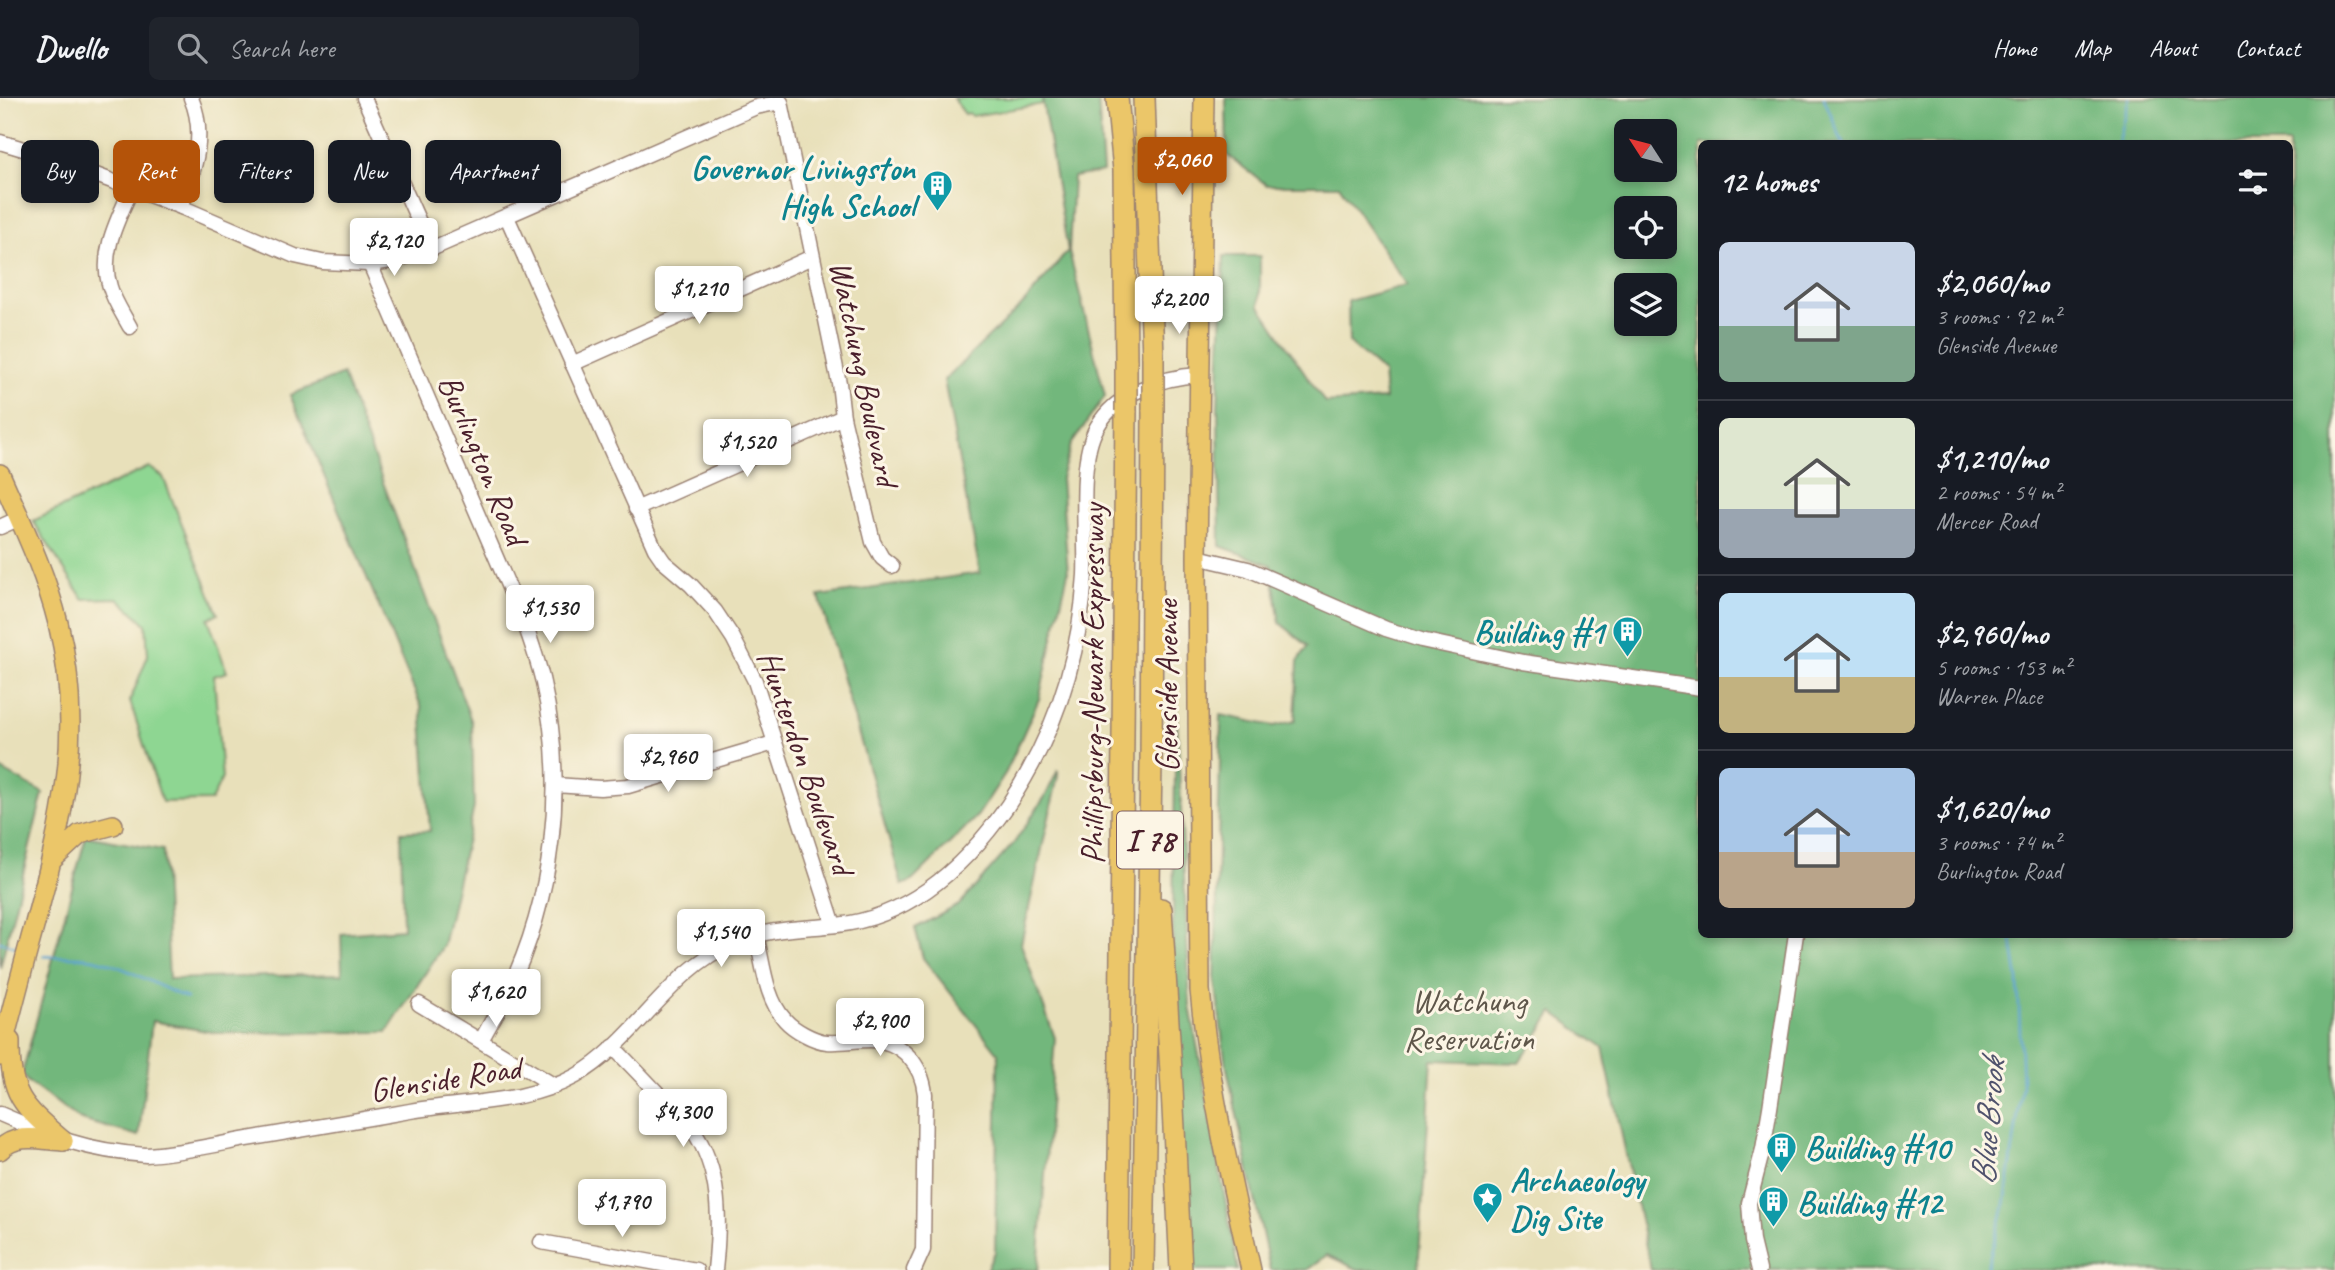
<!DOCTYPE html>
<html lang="en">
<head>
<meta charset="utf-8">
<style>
	:root { --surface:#171b24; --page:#20242c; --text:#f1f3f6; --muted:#9ea1a6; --line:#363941; --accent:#b45309 }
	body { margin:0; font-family:Caveat,sans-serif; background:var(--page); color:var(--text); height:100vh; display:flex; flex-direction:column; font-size:26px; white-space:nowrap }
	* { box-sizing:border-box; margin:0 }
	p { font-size:23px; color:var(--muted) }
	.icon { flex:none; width:38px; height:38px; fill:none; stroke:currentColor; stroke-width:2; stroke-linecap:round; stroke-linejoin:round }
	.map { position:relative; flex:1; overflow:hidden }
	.drawer { position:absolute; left:1698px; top:42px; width:595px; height:798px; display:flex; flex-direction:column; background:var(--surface); border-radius:10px; box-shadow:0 4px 10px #0003 }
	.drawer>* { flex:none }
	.banner { position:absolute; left:21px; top:42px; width:665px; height:63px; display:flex; gap:14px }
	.needle { width:46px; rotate:306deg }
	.buttons { position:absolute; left:1614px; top:21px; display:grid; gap:14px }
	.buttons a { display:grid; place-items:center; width:63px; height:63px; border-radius:10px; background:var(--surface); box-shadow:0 4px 10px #0003; font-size:35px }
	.price { position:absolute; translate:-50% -60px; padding:0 16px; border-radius:7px; background:#fff; color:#222; font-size:23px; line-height:46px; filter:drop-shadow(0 2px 4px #0008) }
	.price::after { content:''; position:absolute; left:50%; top:42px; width:21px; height:16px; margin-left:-10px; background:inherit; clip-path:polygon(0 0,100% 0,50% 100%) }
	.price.selected { background:var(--accent); color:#fff }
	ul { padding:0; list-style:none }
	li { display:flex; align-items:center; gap:21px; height:175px; padding:0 21px }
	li+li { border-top:2px solid var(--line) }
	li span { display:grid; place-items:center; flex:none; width:196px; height:140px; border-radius:10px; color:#555 }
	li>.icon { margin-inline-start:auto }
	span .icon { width:84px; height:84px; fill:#fffc; stroke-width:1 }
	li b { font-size:30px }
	h2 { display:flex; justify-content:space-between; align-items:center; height:84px; padding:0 21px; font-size:30px }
	.pill { padding:0 24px; border-radius:10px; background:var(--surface); box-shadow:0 4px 10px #0003; font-size:24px; line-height:63px }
	.pill.selected { background:var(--accent); color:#fff }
	header { display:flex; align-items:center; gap:42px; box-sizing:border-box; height:98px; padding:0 35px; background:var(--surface); border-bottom:2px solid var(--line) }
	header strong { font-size:33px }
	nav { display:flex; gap:38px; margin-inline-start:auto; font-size:24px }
	.search { width:490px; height:63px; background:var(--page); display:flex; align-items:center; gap:18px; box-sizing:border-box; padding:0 24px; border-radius:10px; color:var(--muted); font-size:26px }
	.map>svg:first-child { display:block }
</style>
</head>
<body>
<header>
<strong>Dwello</strong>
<div class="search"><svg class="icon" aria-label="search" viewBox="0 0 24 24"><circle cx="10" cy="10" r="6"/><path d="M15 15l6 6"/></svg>Search here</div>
<nav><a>Home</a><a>Map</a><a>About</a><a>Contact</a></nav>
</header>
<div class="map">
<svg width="2335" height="1172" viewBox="0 0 2335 1172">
	<rect width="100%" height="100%" fill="#fcf5e5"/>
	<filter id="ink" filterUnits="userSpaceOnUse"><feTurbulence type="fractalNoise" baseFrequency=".0143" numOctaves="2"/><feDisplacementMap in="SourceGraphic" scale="14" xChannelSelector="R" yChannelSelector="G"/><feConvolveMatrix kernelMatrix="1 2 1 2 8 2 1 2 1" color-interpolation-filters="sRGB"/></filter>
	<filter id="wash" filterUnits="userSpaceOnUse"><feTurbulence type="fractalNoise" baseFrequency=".00686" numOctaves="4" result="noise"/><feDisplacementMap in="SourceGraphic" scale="28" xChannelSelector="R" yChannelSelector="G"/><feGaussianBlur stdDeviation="1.57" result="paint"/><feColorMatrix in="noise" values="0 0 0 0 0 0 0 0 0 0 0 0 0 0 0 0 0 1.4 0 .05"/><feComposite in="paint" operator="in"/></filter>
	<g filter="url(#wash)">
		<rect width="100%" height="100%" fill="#e8e0ba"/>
		<!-- green -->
		<g fill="#8ed692" stroke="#6c7a5e" stroke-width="2">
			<polygon points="953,0 1042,0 1043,6 972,18 969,15 965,16"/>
			<polygon points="149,369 163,379 218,516 208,520 227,574 214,578 222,680 211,703 162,704 130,603 148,557 146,526 118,500 83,501 33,423"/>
		</g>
		<!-- forest -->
		<g fill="#72b77c" stroke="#5e6b54" stroke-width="2" fill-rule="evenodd">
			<polygon points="1042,0 1098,0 1103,74 1073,79 1069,153 1105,298 1071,347 1061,380 1068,475 1039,601 1006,674 978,717 911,784 902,787 819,498 980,475 944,282 1025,204 1068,153"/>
			<path d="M1226 0H2335V1172H1651L1603 950 1553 914 1519 965 1432 962 1418 1172H1359L1327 1157 1307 1172H1270L1225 961 1215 881 1221 617 1274 628 1295 623 1298 563 1308 548 1280 525 1271 467 1220 448 1218 309 1224 158H1260V208L1325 305 1385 301 1383 274 1349 245 1348 203 1407 187 1339 87H1267L1227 57ZM1626 33H1664V72H1626ZM1701 46H2289V836H1701ZM1626 110H1664V149H1626ZM1626 187H1664V226H1626Z"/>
			<polygon points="343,276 472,625 474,709 443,848 387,934 217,935 152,923 139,1038 81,1022 28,984 22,976 86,738 163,752 169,881 342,876 341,836 403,831 401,734 430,733 421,608 290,297"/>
			<polygon points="1176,601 1190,908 1238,1172 1184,1172 1170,1034"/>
			<polygon points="0,671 43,695 0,870"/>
			<polygon points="1058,672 1058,678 1021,846 1055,940 1038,1172 986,1172 995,1154 998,955 923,860 915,830 959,807 1014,745 1046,697"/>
		</g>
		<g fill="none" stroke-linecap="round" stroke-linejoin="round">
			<!-- stream -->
			<g stroke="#58a1cf" stroke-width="2.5">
				<polyline points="1824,0 1843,46"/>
				<polyline points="2117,46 2129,0"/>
				<polyline points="0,844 20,850"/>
				<path d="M43 858C59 859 78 858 94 861 123 867 158 889 187 900"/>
				<polyline points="1986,1172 2005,1106 2022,987 2018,882 2011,836"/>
			</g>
		</g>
	</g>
	<g filter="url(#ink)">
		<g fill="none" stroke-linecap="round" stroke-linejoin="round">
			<defs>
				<g id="minor">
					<polyline points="364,0 431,151"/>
					<polyline points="0,44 40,56 181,109 295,158 322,164 370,166 391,163 431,151 756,9 781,4 839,285 843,319 873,444 882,460 892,468"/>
					<path d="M181 109C194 73 207 37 191 0"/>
					<polyline points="507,119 655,451 664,464 691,487 715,513 733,540 755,583 834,827"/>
					<path d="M370 166 526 529C532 547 539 566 543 585 567 688 553 801 507 896 499 912 489 927 481 943"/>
					<path d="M130 229C123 216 114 203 110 189 99 156 118 121 131 92"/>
					<polyline points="572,266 812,159"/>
					<polyline points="636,411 843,319"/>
					<polyline points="0,429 20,420"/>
					<polyline points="1197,459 1248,471 1386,531 1421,542 1523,564 1701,590"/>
					<polyline points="555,687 600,690 628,688 774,645"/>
					<path d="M756 837C763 864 765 900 785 922 794 932 814 943 827 944 841 945 856 942 870 942 902 942 922 967 925 996L923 1152 914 1172"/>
					<polyline points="419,906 555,988"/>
					<path d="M613 949C631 967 648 985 666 1004 674 1012 685 1021 692 1031 722 1072 720 1125 715 1172"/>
					<path d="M0 1016C53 1039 86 1053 146 1057 178 1055 210 1048 241 1042 298 1032 354 1023 410 1013 467 1003 525 1006 576 978 637 943 668 872 735 844 768 830 802 831 837 827 912 819 967 766 1008 707 1054 638 1080 560 1085 477 1087 436 1077 364 1097 329 1116 295 1162 279 1199 277"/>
					<polyline points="541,1144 696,1172"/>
					<polyline points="1759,1172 1752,1143 1749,1105 1763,1051 1770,1010 1796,836"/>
				</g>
				<g id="major">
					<path d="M1204 0 1197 459 1200 892C1209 987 1230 1079 1251 1172"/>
					<path d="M0 376C21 424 45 473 58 525 85 634 62 724 34 829 22 872 11 915 0 958"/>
					<polyline points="53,761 80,736 113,727"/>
					<path d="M10 943C9 998 24 1009 63 1043"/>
					<path d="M0 1052C16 1034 42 1042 63 1043"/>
				</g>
				<g id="highway">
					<polyline points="1117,0 1124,72 1126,263"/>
					<polyline points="1144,0 1153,259"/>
					<polyline points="1161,811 1172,990 1181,1172"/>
					<polyline points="1118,1172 1126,313"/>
					<polyline points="1143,1172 1151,664 1153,312"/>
				</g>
			</defs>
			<!-- minor casing -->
			<use href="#minor" stroke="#998072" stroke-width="17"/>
			<!-- major casing -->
			<use href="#major" stroke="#998072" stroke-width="22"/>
			<!-- highway casing -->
			<use href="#highway" stroke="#998072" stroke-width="24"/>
			<!-- minor -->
			<use href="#minor" stroke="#fff" stroke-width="14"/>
			<!-- major -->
			<use href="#major" stroke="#ebc669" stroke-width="19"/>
			<!-- highway -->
			<use href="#highway" stroke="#ebc669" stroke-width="21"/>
			<defs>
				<g id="highway-bridge">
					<polyline points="1153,312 1153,259"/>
					<polyline points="1126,313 1126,263"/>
				</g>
			</defs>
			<!-- highway-bridge casing -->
			<use href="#highway-bridge" stroke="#998072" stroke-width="24" stroke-linecap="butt"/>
			<!-- highway-bridge -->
			<use href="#highway-bridge" stroke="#ebc669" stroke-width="21"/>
		</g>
	</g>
	<!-- icons -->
	<defs>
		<symbol id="building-pin" viewBox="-11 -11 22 30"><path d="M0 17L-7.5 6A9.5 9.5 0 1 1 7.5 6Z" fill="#0f9aa8" stroke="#fcf5e5"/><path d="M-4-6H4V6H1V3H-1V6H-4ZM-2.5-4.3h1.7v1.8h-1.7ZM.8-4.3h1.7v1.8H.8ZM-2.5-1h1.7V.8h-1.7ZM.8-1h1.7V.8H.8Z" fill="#fff"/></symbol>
		<symbol id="sight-pin" viewBox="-11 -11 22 30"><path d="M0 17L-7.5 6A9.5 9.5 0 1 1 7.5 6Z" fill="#0f9aa8" stroke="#fcf5e5"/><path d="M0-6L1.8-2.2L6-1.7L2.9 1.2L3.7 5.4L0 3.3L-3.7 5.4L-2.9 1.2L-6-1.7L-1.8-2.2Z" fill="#fff"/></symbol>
	</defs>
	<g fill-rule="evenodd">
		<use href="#building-pin" x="920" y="70" width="35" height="47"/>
		<use href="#building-pin" x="1610" y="516" width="35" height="47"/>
		<use href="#building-pin" x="1764" y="1032" width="35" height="47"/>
		<use href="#sight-pin" x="1470" y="1082" width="35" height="47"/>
		<use href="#building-pin" x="1756" y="1086" width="35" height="47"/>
	</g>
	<g text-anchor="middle" stroke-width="6" stroke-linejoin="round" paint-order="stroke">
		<!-- shield labels -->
		<rect fill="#fcf5e5" stroke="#7f5f63" stroke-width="2" x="1117" y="713.5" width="66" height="57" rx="5"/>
		<g font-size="32" font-weight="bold" fill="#4a1f2b">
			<text x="1150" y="753">I 78</text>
		</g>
		<!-- culture labels -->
		<g font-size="33" font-weight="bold" fill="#0d838f" stroke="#fcf5e5" text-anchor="start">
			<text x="915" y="81" text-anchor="end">Governor Livingston<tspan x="915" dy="38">High School</tspan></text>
			<text x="1604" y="545" text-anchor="end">Building #1</text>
			<text x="1805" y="1061">Building #10</text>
			<text x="1510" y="1093">Archaeology<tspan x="1510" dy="38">Dig Site</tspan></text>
			<text x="1797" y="1116">Building #12</text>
		</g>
		<!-- street labels -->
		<g font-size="33" fill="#4a1f2b" stroke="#fcf5e5">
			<text transform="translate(865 275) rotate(78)" y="12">Watchung Boulevard</text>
			<text transform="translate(484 361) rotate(67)" y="12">Burlington Road</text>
			<text transform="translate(1092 586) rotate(-90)" y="12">Phillipsburg-Newark Expressway</text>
			<text transform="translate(1166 588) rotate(-90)" y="12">Glenside Avenue</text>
			<text transform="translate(807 664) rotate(71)" y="12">Hunterdon Boulevard</text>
			<text transform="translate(445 980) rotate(-9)" y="12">Glenside Road</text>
		</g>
		<!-- park labels -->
		<g font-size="33" fill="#5e564a" stroke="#fcf5e5">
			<text x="1469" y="914">Watchung<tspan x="1469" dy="38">Reservation</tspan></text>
		</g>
		<!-- water labels -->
		<g font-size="35" font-style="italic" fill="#50536d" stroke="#fcf5e5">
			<text transform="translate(1987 1024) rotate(-85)" y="12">Blue Brook</text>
		</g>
	</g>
</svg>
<div class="buttons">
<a><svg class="needle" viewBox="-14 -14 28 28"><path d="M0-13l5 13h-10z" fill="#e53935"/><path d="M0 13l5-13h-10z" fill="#9ea1a6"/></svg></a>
<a><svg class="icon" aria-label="locate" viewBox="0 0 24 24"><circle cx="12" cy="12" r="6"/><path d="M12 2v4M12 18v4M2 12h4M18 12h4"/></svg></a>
<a><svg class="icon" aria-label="layers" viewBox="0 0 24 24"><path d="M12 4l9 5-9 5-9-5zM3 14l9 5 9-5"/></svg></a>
</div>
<b class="price selected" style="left:1182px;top:99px">$2,060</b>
<b class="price" style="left:394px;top:180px">$2,120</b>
<b class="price" style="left:699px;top:228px">$1,210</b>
<b class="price" style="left:1179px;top:238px">$2,200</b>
<b class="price" style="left:747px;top:381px">$1,520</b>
<b class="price" style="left:550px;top:547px">$1,530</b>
<b class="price" style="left:668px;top:696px">$2,960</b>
<b class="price" style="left:721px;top:871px">$1,540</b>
<b class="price" style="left:496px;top:931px">$1,620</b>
<b class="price" style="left:880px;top:960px">$2,900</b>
<b class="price" style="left:683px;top:1051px">$4,300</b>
<b class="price" style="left:622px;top:1141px">$1,790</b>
<div class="banner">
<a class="pill">Buy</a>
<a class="pill selected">Rent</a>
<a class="pill">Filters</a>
<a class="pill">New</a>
<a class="pill">Apartment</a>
</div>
<section class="drawer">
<h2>12 homes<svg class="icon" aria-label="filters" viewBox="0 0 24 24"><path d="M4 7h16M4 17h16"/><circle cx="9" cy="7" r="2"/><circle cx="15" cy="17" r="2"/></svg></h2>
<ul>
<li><span style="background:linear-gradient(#c9d6e8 60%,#7fa58c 0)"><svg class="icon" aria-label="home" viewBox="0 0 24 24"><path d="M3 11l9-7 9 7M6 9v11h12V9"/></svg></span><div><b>$2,060/mo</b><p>3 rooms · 92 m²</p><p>Glenside Avenue</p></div></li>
<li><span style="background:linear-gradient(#dfe7d0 65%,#9aa5b1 0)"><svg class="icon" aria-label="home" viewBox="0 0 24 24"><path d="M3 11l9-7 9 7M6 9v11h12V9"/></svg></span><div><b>$1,210/mo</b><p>2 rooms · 54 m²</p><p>Mercer Road</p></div></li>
<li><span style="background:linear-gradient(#bfe0f5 60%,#c2b280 0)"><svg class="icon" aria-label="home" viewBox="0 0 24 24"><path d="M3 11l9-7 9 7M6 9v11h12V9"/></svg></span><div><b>$2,960/mo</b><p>5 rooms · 153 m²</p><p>Warren Place</p></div></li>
<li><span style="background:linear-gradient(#a9c7e8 60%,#b9a48a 0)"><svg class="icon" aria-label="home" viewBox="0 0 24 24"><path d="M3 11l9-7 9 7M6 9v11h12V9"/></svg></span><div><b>$1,620/mo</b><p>3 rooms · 74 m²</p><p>Burlington Road</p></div></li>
</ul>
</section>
</div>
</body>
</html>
